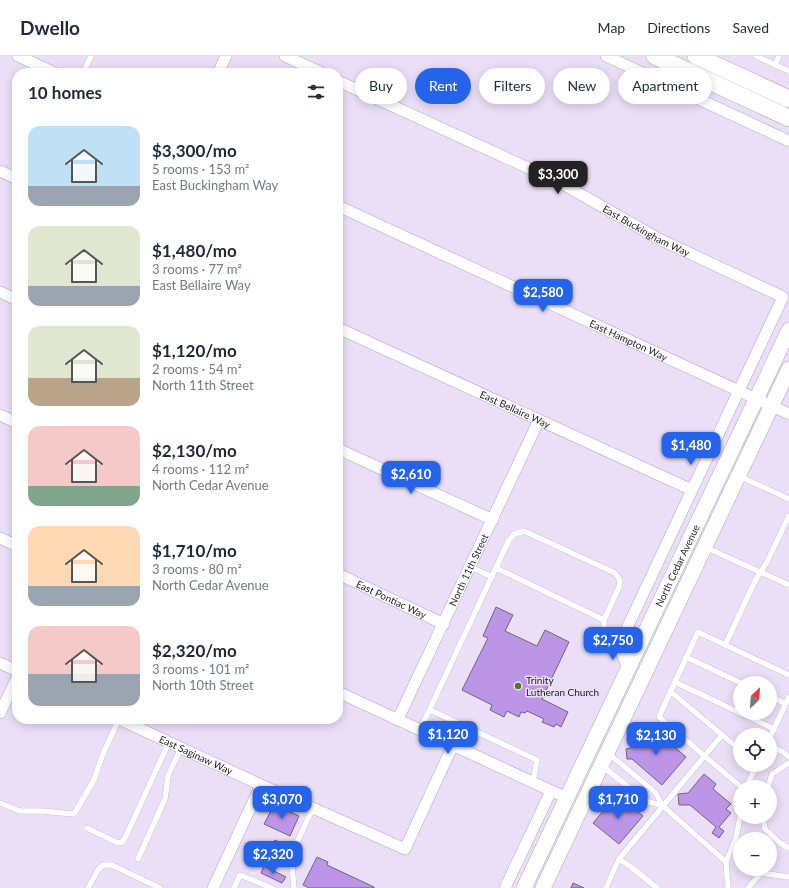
<!DOCTYPE html>
<html lang="en">
<head>
<meta charset="utf-8">
<style>
	:root { --surface:#fff; --page:#f6f6f7; --text:#1f2937; --muted:#747a83; --line:#e0e1e3; --accent:#2563eb }
	body { margin:0; font-family:Lato,sans-serif; background:var(--page); color:var(--text); height:100vh; display:flex; flex-direction:column; font-size:15px; white-space:nowrap }
	* { box-sizing:border-box; margin:0 }
	p { font-size:13px; color:var(--muted) }
	.icon { flex:none; width:22px; height:22px; fill:none; stroke:currentColor; stroke-width:2; stroke-linecap:round; stroke-linejoin:round }
	.map { position:relative; flex:1; overflow:hidden }
	.sheet { position:absolute; left:12px; top:12px; width:331px; height:656px; display:flex; flex-direction:column; background:var(--surface); border-radius:16px; box-shadow:0 2px 10px #0003 }
	.sheet>* { flex:none }
	.top-card { position:absolute; left:355px; top:12px; width:374px; height:36px; display:flex; gap:8px }
	.needle { width:26px; rotate:25deg }
	.buttons { position:absolute; left:733px; top:620px; display:grid; gap:8px }
	.buttons a { display:grid; place-items:center; width:44px; height:44px; border-radius:50%; background:var(--surface); box-shadow:0 2px 10px #0003; font-size:20px }
	.price { position:absolute; translate:-50% -34px; padding:0 9px; border-radius:8px; background:var(--accent); color:#fff; font-size:13px; line-height:26px; filter:drop-shadow(0 1px 2px #0008) }
	.price::after { content:''; position:absolute; left:50%; top:24px; width:12px; height:9px; margin-left:-6px; background:inherit; clip-path:polygon(0 0,100% 0,50% 100%) }
	.price.current { background:#222; color:#fff }
	ul { padding:0; list-style:none }
	li { display:flex; align-items:center; gap:12px; height:100px; padding:0 16px }
	li span { display:grid; place-items:center; flex:none; width:112px; height:80px; border-radius:12px; color:#555 }
	li>.icon { margin-inline-start:auto }
	span .icon { width:48px; height:48px; fill:#fffc; stroke-width:1 }
	li b { font-size:17px }
	h2 { display:flex; justify-content:space-between; align-items:center; height:48px; padding:0 16px; font-size:17px }
	.pill { padding:0 14px; border-radius:18px; background:var(--surface); box-shadow:0 2px 10px #0003; font-size:14px; line-height:36px }
	.pill.current { background:var(--accent); color:#fff }
	header { display:flex; align-items:center; gap:24px; box-sizing:border-box; height:56px; padding:0 20px; background:var(--surface); border-bottom:1px solid var(--line) }
	header strong { font-size:19px }
	nav { display:flex; gap:22px; margin-inline-start:auto; font-size:14px }
	.map>svg:first-child { display:block }
</style>
</head>
<body>
<header>
<strong>Dwello</strong>
<nav><a>Map</a><a>Directions</a><a>Saved</a></nav>
</header>
<div class="map">
<svg width="789" height="832" viewBox="0 0 789 832">
	<rect width="100%" height="100%" fill="#ebdff8"/>
	<!-- building -->
	<g fill="#bd95e6" stroke="#6f647a">
		<polygon points="496,551 513,559 505,575 537,590 545,574 569,586 542,643 568,656 561,671 556,668 554,671 542,666 544,663 527,655 525,657 521,656 519,661 507,655 504,661 490,654 492,649 462,634 488,582 483,580"/>
		<polygon points="645,674 656,682 659,678 686,701 662,729 632,703 627,703 626,693 631,692"/>
		<polygon points="704,718 716,728 713,733 731,748 726,753 731,757 719,771 724,775 719,782 712,777 716,771 690,749 679,749 678,738 688,737"/>
		<polygon points="617,739 643,760 619,788 593,767"/>
		<polygon points="274,749 299,760 290,780 264,768"/>
		<polygon points="275,784 285,789 275,811 265,806"/>
		<polygon points="317,801 328,806 327,809 374,831 374,832 309,832 303,829"/>
		<polygon points="264,810 286,821 282,827 261,817"/>
		<polygon points="573,827 584,832 571,832"/>
	</g>
	<g fill="none" stroke-linecap="round" stroke-linejoin="round">
		<defs>
			<g id="service">
				<polyline points="756,0 789,15"/>
				<polyline points="775,9 779,0"/>
				<polyline points="83,17 91,0"/>
				<polyline points="739,420 789,443"/>
				<polyline points="705,491 789,529"/>
				<polyline points="471,511 492,521"/>
				<polyline points="496,512 604,564"/>
				<polyline points="725,589 757,521 766,508 789,460"/>
				<polyline points="686,601 741,627"/>
				<polyline points="675,626 740,657"/>
				<polyline points="670,635 740,694"/>
				<polyline points="770,640 786,648"/>
				<polyline points="430,654 537,704 533,726"/>
				<polyline points="741,657 774,673"/>
				<polyline points="420,674 508,486 514,478 524,475 615,517 620,524 619,531 604,564 604,573 623,582"/>
				<polyline points="770,681 789,641"/>
				<polyline points="770,690 783,696 789,701"/>
				<polyline points="601,709 646,745 663,750 655,736 609,698"/>
				<polyline points="741,731 659,661 698,576 789,619"/>
				<polyline points="746,731 757,709"/>
				<polyline points="768,731 772,718 789,707"/>
				<polyline points="0,747 20,755 41,755 74,758 94,724 103,698 119,663"/>
				<polyline points="663,750 726,806"/>
				<polyline points="763,761 765,773 780,787 789,792"/>
				<polyline points="87,772 118,787 122,786 125,782 169,686"/>
				<polyline points="138,803 165,743 168,720 181,692"/>
				<polyline points="619,803 631,811 657,832"/>
				<polyline points="88,832 98,814 103,809 112,809 160,832"/>
				<polyline points="234,832 240,819 272,832"/>
				<polyline points="294,832 291,799 313,752"/>
				<polyline points="606,832 619,803 722,679"/>
				<polyline points="728,832 726,806 736,782 740,761"/>
				<polyline points="748,832 761,817 789,821"/>
			</g>
			<g id="minor">
				<polyline points="18,0 55,17"/>
				<polyline points="285,0 322,17"/>
				<polyline points="606,0 789,85"/>
				<polyline points="218,17 226,0"/>
				<path id="s1" d="M338 25 561 127 657 182 783 241 619 589 628 613"/>
				<polyline points="0,115 17,123"/>
				<path id="s2" d="M338 150 789 358"/>
				<polyline points="0,236 17,244"/>
				<path id="s3" d="M338 272 692 434"/>
				<polyline points="0,359 17,367"/>
				<polyline points="338,393 493,464"/>
				<polyline points="0,482 17,490"/>
				<path id="s4" d="M338 518 444 568"/>
				<polyline points="0,607 17,615"/>
				<polyline points="338,636 567,742"/>
				<polyline points="0,657 17,622"/>
				<path id="s5" d="M119 663 261 729 405 793 453 689"/>
				<path id="s6" d="M398 663 539 364"/>
				<polyline points="213,832 261,729"/>
				<polyline points="505,832 551,735"/>
			</g>
			<g id="secondary">
				<path id="s7" d="M524 832 789 274"/>
				<polyline points="543,832 789,313"/>
			</g>
			<g id="primary">
				<polyline points="655,0 789,62"/>
				<polyline points="696,0 789,43"/>
			</g>
		</defs>
		<!-- service casing -->
		<use href="#service" stroke="#b1a6be" stroke-width="6"/>
		<!-- minor casing -->
		<use href="#minor" stroke="#b1a6be" stroke-width="12"/>
		<!-- secondary casing -->
		<use href="#secondary" stroke="#b1a6be" stroke-width="16"/>
		<!-- primary casing -->
		<use href="#primary" stroke="#b1a6be" stroke-width="18"/>
		<!-- service -->
		<use href="#service" stroke="#fff" stroke-width="5.5"/>
		<!-- minor -->
		<use href="#minor" stroke="#fff" stroke-width="11"/>
		<!-- secondary -->
		<use href="#secondary" stroke="#fff" stroke-width="15"/>
		<!-- primary -->
		<use href="#primary" stroke="#fff" stroke-width="17"/>
	</g>
	<!-- markers -->
	<circle fill="#58752a" stroke="#ebdff8" stroke-width="1.5" cx="518" cy="630" r="4"/>
	<g text-anchor="middle" stroke-width="3" stroke-linejoin="round" paint-order="stroke">
		<!-- street labels -->
		<g font-size="10" fill="#252029" stroke="#ebdff8">
			<text dy="4" stroke="none"><textPath href="#s1" startOffset="343">East Buckingham Way</textPath></text>
			<text dy="4" stroke="none"><textPath href="#s2" startOffset="320">East Hampton Way</textPath></text>
			<text dy="4" stroke="none"><textPath href="#s3" startOffset="195">East Bellaire Way</textPath></text>
			<text dy="4" stroke="none"><textPath href="#s7" startOffset="357">North Cedar Avenue</textPath></text>
			<text dy="4" stroke="none"><textPath href="#s6" startOffset="165">North 11th Street</textPath></text>
			<text dy="4" stroke="none"><textPath href="#s4" startOffset="59">East Pontiac Way</textPath></text>
			<text dy="4" stroke="none"><textPath href="#s5" startOffset="85">East Saginaw Way</textPath></text>
		</g>
		<!-- poi labels -->
		<g font-size="10" fill="#252029" stroke="#ebdff8" text-anchor="start">
			<text x="526" y="628">Trinity<tspan x="526" dy="12">Lutheran Church</tspan></text>
		</g>
	</g>
</svg>
<div class="buttons">
<a><svg class="needle" viewBox="-14 -14 28 28"><path d="M0-13l5 13h-10z" fill="#e53935"/><path d="M0 13l5-13h-10z" fill="#747a83"/></svg></a>
<a><svg class="icon" aria-label="locate" viewBox="0 0 24 24"><circle cx="12" cy="12" r="6"/><path d="M12 2v4M12 18v4M2 12h4M18 12h4"/></svg></a>
<a>+</a>
<a>−</a>
</div>
<b class="price current" style="left:558px;top:139px">$3,300</b>
<b class="price" style="left:543px;top:257px">$2,580</b>
<b class="price" style="left:691px;top:410px">$1,480</b>
<b class="price" style="left:411px;top:439px">$2,610</b>
<b class="price" style="left:613px;top:605px">$2,750</b>
<b class="price" style="left:448px;top:699px">$1,120</b>
<b class="price" style="left:656px;top:700px">$2,130</b>
<b class="price" style="left:282px;top:764px">$3,070</b>
<b class="price" style="left:618px;top:764px">$1,710</b>
<b class="price" style="left:273px;top:819px">$2,320</b>
<div class="top-card">
<a class="pill">Buy</a>
<a class="pill current">Rent</a>
<a class="pill">Filters</a>
<a class="pill">New</a>
<a class="pill">Apartment</a>
</div>
<section class="sheet">
<h2>10 homes<svg class="icon" aria-label="filters" viewBox="0 0 24 24"><path d="M4 7h16M4 17h16"/><circle cx="9" cy="7" r="2"/><circle cx="15" cy="17" r="2"/></svg></h2>
<ul>
<li><span style="background:linear-gradient(#bfe0f5 75%,#9aa5b1 0)"><svg class="icon" aria-label="home" viewBox="0 0 24 24"><path d="M3 11l9-7 9 7M6 9v11h12V9"/></svg></span><div><b>$3,300/mo</b><p>5 rooms · 153 m²</p><p>East Buckingham Way</p></div></li>
<li><span style="background:linear-gradient(#dfe7d0 75%,#9aa5b1 0)"><svg class="icon" aria-label="home" viewBox="0 0 24 24"><path d="M3 11l9-7 9 7M6 9v11h12V9"/></svg></span><div><b>$1,480/mo</b><p>3 rooms · 77 m²</p><p>East Bellaire Way</p></div></li>
<li><span style="background:linear-gradient(#dfe7d0 65%,#b9a48a 0)"><svg class="icon" aria-label="home" viewBox="0 0 24 24"><path d="M3 11l9-7 9 7M6 9v11h12V9"/></svg></span><div><b>$1,120/mo</b><p>2 rooms · 54 m²</p><p>North 11th Street</p></div></li>
<li><span style="background:linear-gradient(#f6c9c9 75%,#7fa58c 0)"><svg class="icon" aria-label="home" viewBox="0 0 24 24"><path d="M3 11l9-7 9 7M6 9v11h12V9"/></svg></span><div><b>$2,130/mo</b><p>4 rooms · 112 m²</p><p>North Cedar Avenue</p></div></li>
<li><span style="background:linear-gradient(#ffd9b3 75%,#9aa5b1 0)"><svg class="icon" aria-label="home" viewBox="0 0 24 24"><path d="M3 11l9-7 9 7M6 9v11h12V9"/></svg></span><div><b>$1,710/mo</b><p>3 rooms · 80 m²</p><p>North Cedar Avenue</p></div></li>
<li><span style="background:linear-gradient(#f6c9c9 60%,#9aa5b1 0)"><svg class="icon" aria-label="home" viewBox="0 0 24 24"><path d="M3 11l9-7 9 7M6 9v11h12V9"/></svg></span><div><b>$2,320/mo</b><p>3 rooms · 101 m²</p><p>North 10th Street</p></div></li>
</ul>
</section>
</div>
</body>
</html>
